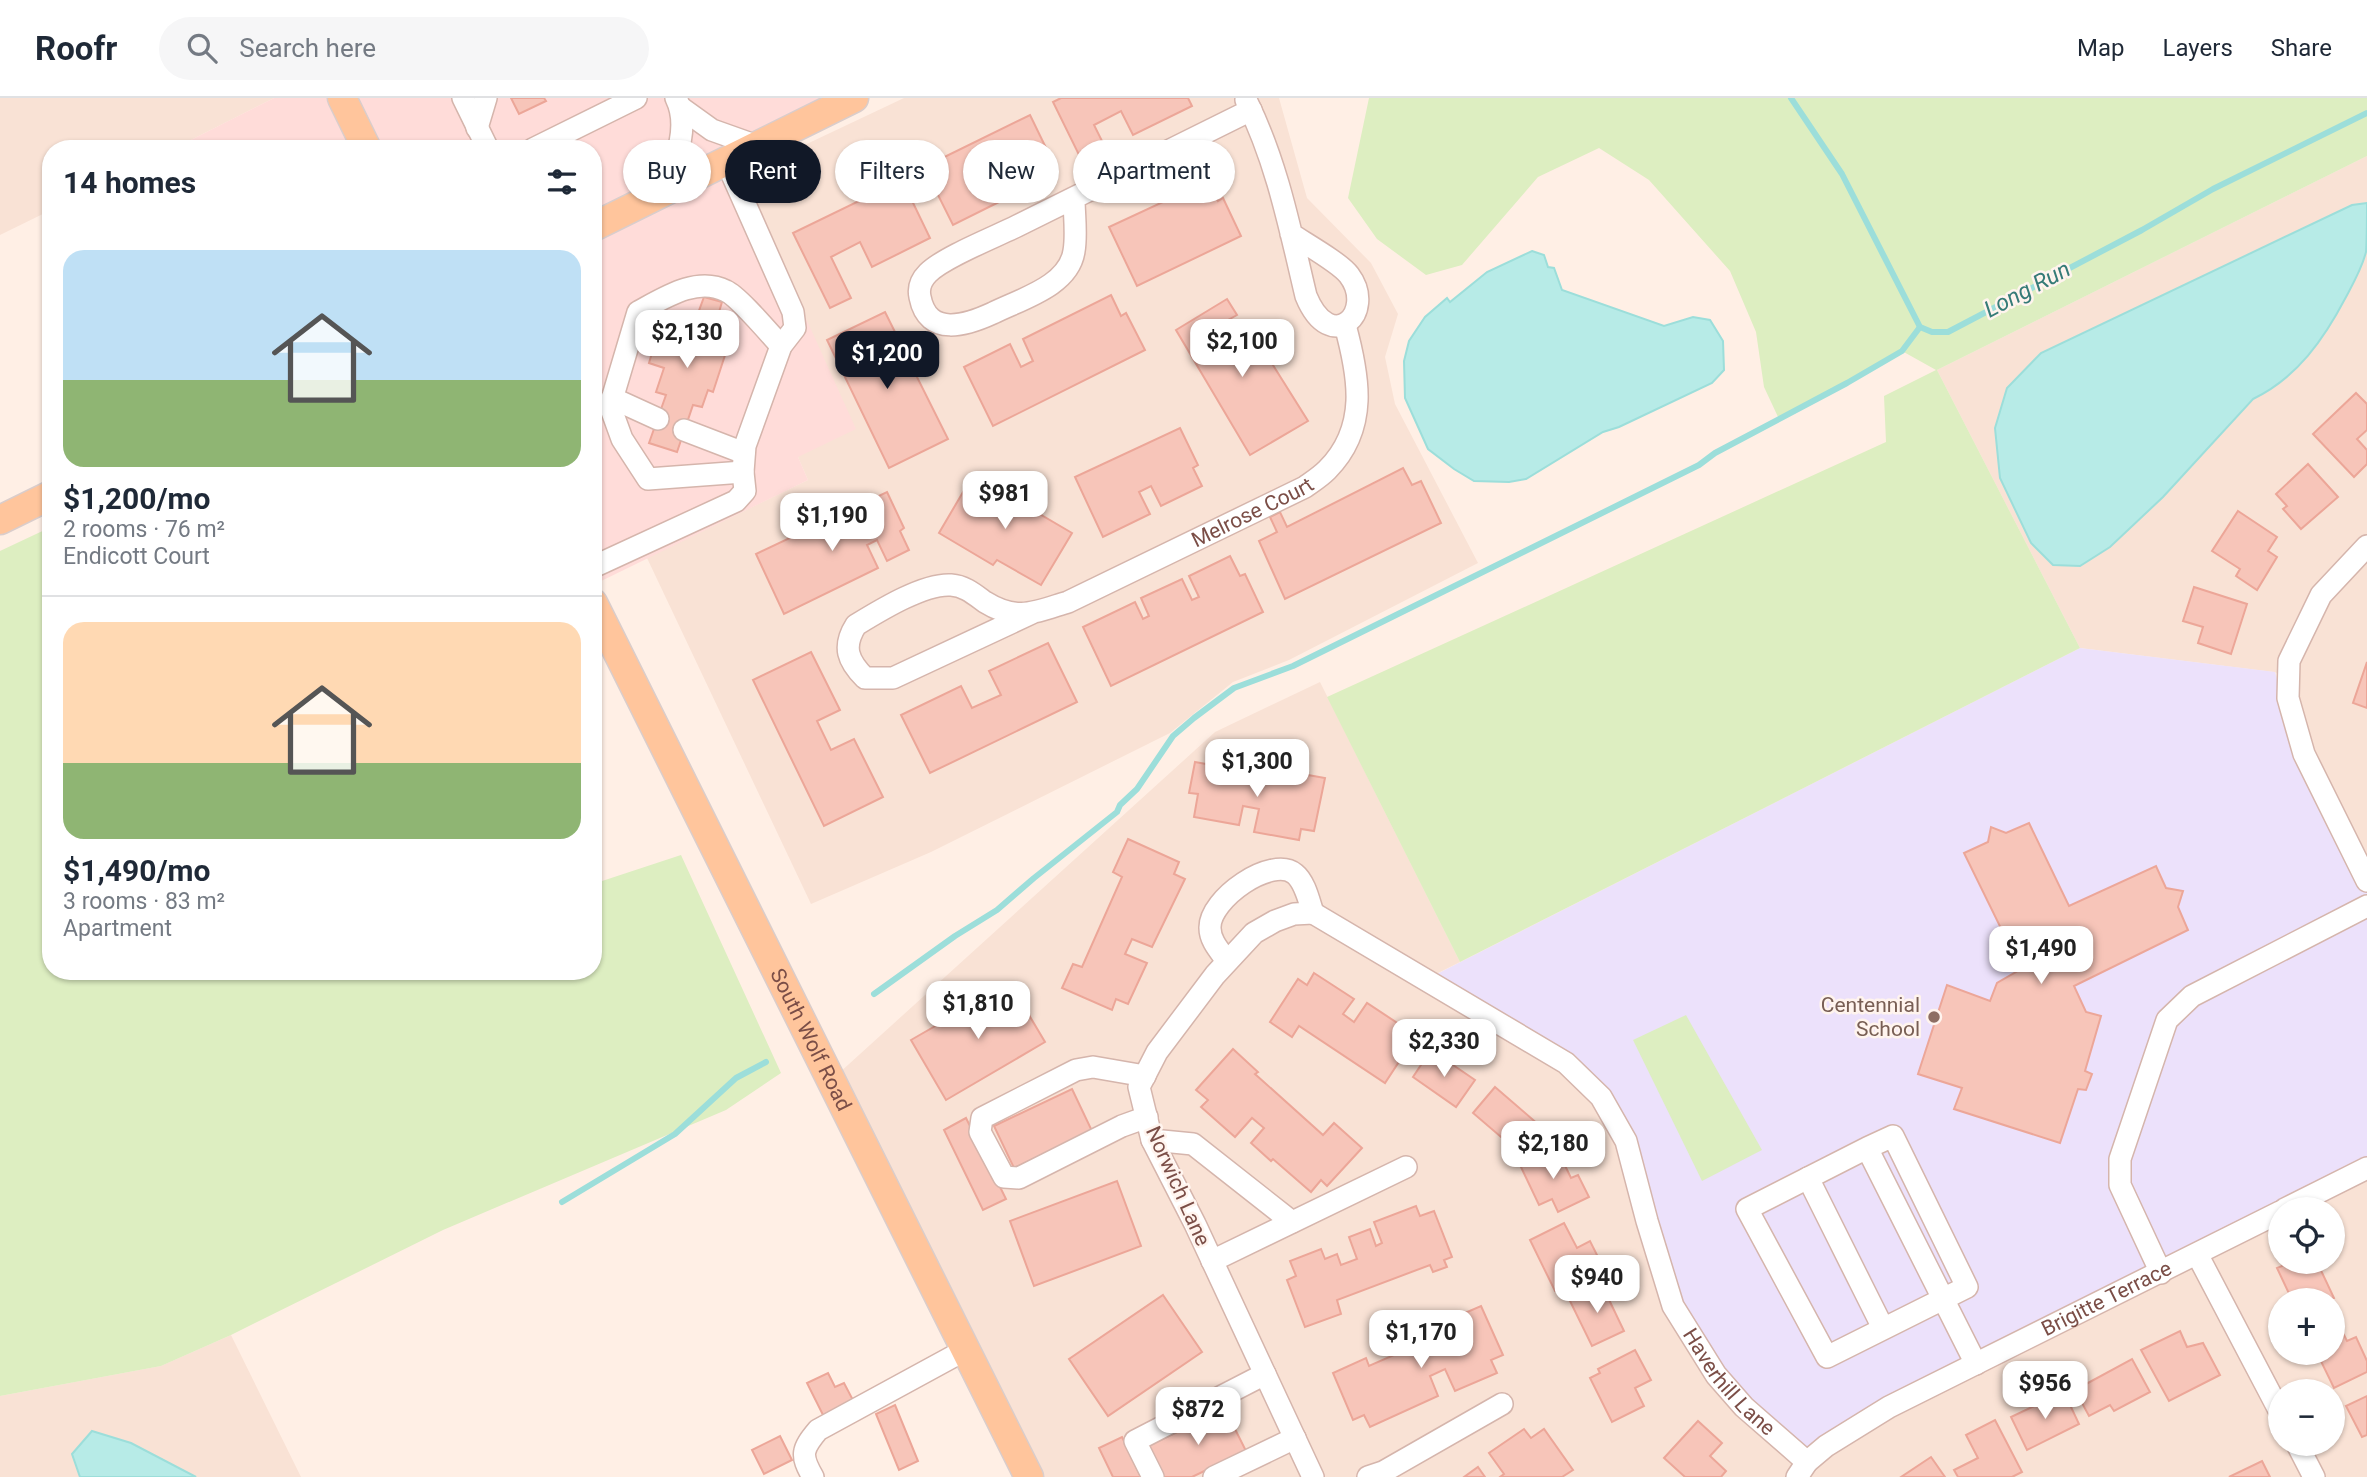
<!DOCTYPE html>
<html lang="en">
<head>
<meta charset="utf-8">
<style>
	:root { --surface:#fff; --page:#f6f6f7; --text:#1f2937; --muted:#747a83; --line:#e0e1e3; --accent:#111827 }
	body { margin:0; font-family:Roboto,sans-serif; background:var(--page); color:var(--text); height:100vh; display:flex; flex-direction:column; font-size:26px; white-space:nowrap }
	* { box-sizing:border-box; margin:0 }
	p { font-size:23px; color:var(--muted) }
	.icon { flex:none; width:38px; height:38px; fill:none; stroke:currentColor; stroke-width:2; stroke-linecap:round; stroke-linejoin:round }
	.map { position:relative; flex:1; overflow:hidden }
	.drawer { position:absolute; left:42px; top:42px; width:560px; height:840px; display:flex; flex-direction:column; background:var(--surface); border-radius:28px; box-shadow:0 2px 5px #0004 }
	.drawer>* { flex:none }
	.top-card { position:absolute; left:623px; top:42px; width:665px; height:63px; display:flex; gap:14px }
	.fabs { position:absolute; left:2268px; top:1099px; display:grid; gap:14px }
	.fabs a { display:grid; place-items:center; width:77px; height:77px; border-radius:50%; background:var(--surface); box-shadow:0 2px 5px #0004; font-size:35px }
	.price { position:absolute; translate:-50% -60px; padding:0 16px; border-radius:14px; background:#fff; color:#222; font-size:23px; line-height:46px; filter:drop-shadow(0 2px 4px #0008) }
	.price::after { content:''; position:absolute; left:50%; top:42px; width:21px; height:16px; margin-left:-10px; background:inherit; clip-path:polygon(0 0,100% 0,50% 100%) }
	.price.selected { background:var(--accent); color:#fff }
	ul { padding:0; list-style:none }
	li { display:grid; align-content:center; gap:14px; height:371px; padding:0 21px }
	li+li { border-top:2px solid var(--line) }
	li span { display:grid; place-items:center; height:217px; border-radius:21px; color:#555 }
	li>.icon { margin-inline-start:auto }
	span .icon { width:126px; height:126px; fill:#fffc; stroke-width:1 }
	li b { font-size:30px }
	h2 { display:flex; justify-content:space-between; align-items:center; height:84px; padding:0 21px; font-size:30px }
	.pill { padding:0 24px; border-radius:32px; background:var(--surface); box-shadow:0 2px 5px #0004; font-size:24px; line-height:63px }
	.pill.selected { background:var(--accent); color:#fff }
	header { display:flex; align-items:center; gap:42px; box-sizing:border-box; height:98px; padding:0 35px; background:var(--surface); border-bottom:2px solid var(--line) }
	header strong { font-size:33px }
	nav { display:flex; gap:38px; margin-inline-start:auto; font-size:24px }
	.search { width:490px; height:63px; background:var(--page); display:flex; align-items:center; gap:18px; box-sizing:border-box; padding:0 24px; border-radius:38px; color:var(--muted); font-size:26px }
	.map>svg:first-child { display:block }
</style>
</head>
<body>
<header>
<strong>Roofr</strong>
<div class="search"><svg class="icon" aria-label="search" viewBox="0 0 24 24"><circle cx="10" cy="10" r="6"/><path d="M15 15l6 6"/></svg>Search here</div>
<nav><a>Map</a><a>Layers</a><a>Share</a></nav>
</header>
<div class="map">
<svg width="2367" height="1379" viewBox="0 0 2367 1379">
	<rect width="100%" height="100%" fill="#ffefe5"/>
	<!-- residential -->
	<g fill="#f9e2d5" fill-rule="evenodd">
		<polygon points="0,0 274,0 173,51 51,51 51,112 0,137"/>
		<polygon points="904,0 1279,0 1307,100 1371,165 1398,216 1385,259 1395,306 1478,465 1289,562 1233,584 1170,635 931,754 811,806 647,460 808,382 798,359 753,96 756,83 762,71 775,61"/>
		<polygon points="2367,58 2367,767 2325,683 2299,610 2296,581 2274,574 2080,550 1937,272"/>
		<path d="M1320 584 1460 864 1434 877 2367 1063V1379H1034L838 976 1215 634ZM2280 1111H2333V1164H2280ZM2280 1202H2333V1255H2280ZM2280 1293H2333V1346H2280Z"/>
		<polygon points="231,1237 301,1379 0,1379 0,1298 161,1268"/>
	</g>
	<!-- commercial -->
	<g fill="#ffdcd9">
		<polygon points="274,0 332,0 357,51 173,51"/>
		<polygon points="350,0 838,0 593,121 593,51 376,51"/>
		<polygon points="738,70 856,331 798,359 808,382 593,487 593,139"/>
	</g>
	<!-- education -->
	<polygon fill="#ece1fb" points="2080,550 2275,574 2298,656 2367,795 2367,1063 1805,1358 1748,1307 1677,1207 1607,996 1433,878"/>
	<!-- green -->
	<g fill="#ddeec1">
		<polygon points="1369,0 2367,0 2367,58 1937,272 2080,550 1460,864 1327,599 1886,344 1884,298 1936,272 1902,253 1847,285 1779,321 1764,289 1756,234 1730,173 1649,82 1599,50 1538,79 1462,167 1426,177 1377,141 1348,100"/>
		<polygon points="51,429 51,873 593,873 593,786 681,757 781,975 726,1012 443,1132 231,1237 161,1268 0,1298 0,453"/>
		<polygon points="1686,917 1762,1052 1702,1083 1633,942"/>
	</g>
	<!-- water -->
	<g fill="#b7ebe7" stroke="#9cdeda" stroke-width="2">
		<path d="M2367 105C2367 120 2367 139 2366 154 2362 170 2354 184 2346 199 2324 241 2297 280 2253 301L2163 399 2110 449 2080 468 2053 467 2031 445 2000 380 1995 330 2007 290 2041 255 2352 107Z"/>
		<polygon points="1532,153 1544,157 1548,169 1554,170 1562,192 1664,228 1693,219 1710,222 1723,243 1724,272 1712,285 1619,329 1603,334 1526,381 1509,384 1474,383 1454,371 1428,351 1405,300 1404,263 1409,243 1425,219 1447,200 1450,204 1487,174"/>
		<polygon points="92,1333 131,1345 196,1379 80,1379 72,1356"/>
	</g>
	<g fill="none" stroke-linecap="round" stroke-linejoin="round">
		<!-- stream -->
		<g stroke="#9cdeda" stroke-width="6">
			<polyline points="1791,0 1842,76 1920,229 1932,234 1948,234 2142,132 2213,91 2367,15"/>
			<polyline points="874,896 955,838 997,812 1034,780 1117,714 1120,707 1137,691 1173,638 1194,620 1234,590 1293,568 1699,367 1715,355 1847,285 1902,253 1920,229"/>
			<polyline points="562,1104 675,1036 736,980 766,964"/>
		</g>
	</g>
	<!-- building -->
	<g fill="#f7c5b9" stroke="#eca698" stroke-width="2">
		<polygon points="511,0 544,0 546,3 519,16"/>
		<polygon points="1061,0 1188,0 1192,8 1133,37 1121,13 1094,27 1106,51 1082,63 1053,4"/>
		<polygon points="1030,17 1048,54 1043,56 1052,76 1011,96 1004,82 993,88 1001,103 953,127 924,69"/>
		<polygon points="902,82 930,140 872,169 860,144 831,159 851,200 830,210 793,135"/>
		<polygon points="1208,83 1218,103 1223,100 1241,138 1137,188 1109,129"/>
		<polygon points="1111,197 1121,218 1126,215 1145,252 993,328 964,269 1010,246 1021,269 1033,263 1023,241"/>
		<polygon points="704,199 722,204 716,224 729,228 724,246 728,248 713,294 708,292 702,309 693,307 677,354 649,345 666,297 656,294 664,270 649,265 659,231 675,237 683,214 697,218"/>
		<polygon points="1227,201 1237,217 1221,226 1229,240 1249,229 1308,323 1250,357 1176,232"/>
		<polygon points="885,214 896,236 879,244 882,251 899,243 948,341 889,370 827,242"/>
		<polygon points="2356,295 2367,306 2367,332 2357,341 2367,352 2367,366 2354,379 2313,336"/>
		<polygon points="1180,330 1198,367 1193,370 1202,388 1161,408 1151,388 1139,394 1150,416 1103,439 1075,379"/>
		<polygon points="2308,366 2338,399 2301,431 2283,411 2287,408 2276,396"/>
		<polygon points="1403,370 1412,387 1421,383 1441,425 1285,501 1259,443 1277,434 1270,419 1280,414 1287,429"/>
		<polygon points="973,377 1072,435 1041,487 997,462 993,467 939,435"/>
		<polygon points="887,394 904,430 900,433 909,452 887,463 877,442 867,447 878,470 784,516 756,456"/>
		<polygon points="2238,413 2277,439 2268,453 2277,459 2257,492 2236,478 2240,471 2212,453"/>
		<polygon points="1230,458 1240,478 1245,476 1263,514 1111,588 1083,529 1135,504 1143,521 1149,518 1141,500 1182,481 1192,502 1199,499 1189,478"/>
		<polygon points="2194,489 2247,506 2231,556 2198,545 2203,529 2183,523"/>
		<polygon points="1048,545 1077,604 930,675 901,617 961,588 972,610 1001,597 989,573"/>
		<polygon points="811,554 840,612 817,623 831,652 854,641 883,699 824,728 753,582"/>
		<polygon points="2367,564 2367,610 2353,605"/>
		<polygon points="1195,664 1300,683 1302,676 1325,680 1314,733 1301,731 1299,742 1254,734 1259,711 1243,708 1239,727 1194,719 1198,696 1189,695"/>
		<polygon points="2029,725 2069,808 2156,768 2166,790 2183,793 2178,809 2188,832 2074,888 2086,914 2101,918 2085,973 2092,976 2086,992 2078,991 2060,1045 1954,1011 1962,990 1918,976 1947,887 1990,903 1997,885 2021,871 1964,755 1988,744 1991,729 2006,735"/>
		<polygon points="1128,741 1179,764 1174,776 1185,781 1152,849 1132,841 1125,856 1147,865 1128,906 1116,901 1112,912 1062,890 1073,866 1082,869 1122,779 1113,774"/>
		<polygon points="1314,875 1354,901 1343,916 1354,924 1367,905 1408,932 1397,948 1406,953 1385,985 1299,928 1292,939 1270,924 1298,881 1307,887"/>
		<polygon points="1010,885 1045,944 946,1002 911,942"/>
		<polygon points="1233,951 1258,974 1255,976 1323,1037 1334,1025 1362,1050 1327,1088 1321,1082 1311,1094 1273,1061 1271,1063 1251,1045 1264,1030 1252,1020 1235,1039 1201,1009 1208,1002 1196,992"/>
		<polygon points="1431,952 1475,982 1456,1009 1413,979"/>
		<polygon points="1495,989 1539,1027 1521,1047 1506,1034 1501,1039 1473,1015"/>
		<polygon points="1072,991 1092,1033 1014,1070 994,1028"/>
		<polygon points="966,1020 1006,1101 983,1112 944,1032"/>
		<polygon points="1556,1049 1571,1080 1578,1077 1589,1099 1558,1114 1552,1101 1539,1107 1520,1067"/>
		<polygon points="1117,1083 1141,1148 1034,1188 1010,1123"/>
		<polygon points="1416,1108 1420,1118 1434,1113 1452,1159 1444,1162 1447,1169 1433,1174 1430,1167 1337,1202 1341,1216 1305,1229 1287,1182 1296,1178 1290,1163 1321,1151 1325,1161 1337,1156 1341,1167 1357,1161 1349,1139 1370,1131 1376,1148 1382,1145 1374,1124"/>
		<polygon points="1564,1125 1577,1150 1590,1143 1603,1169 1555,1193 1530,1142"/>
		<polygon points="2292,1164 2317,1164 2334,1200 2330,1202 2292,1202 2277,1170"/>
		<polygon points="1601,1185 1624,1233 1592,1248 1569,1201"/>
		<polygon points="1163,1197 1202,1254 1108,1318 1069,1261"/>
		<polygon points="1481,1208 1503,1257 1491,1262 1497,1275 1455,1293 1445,1271 1430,1278 1438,1298 1370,1329 1364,1317 1353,1322 1333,1275 1366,1260 1369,1268 1449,1233 1447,1227 1460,1221 1458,1218"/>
		<polygon points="2337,1223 2347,1243 2356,1239 2367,1263 2367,1274 2334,1290 2317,1255 2333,1255 2333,1225"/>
		<polygon points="2180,1233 2187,1249 2203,1245 2220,1277 2169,1303 2141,1252"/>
		<polygon points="1635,1252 1651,1282 1635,1290 1644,1308 1612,1324 1590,1280 1600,1275 1598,1271"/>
		<polygon points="2132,1261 2150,1294 2114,1313 2110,1307 2089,1318 2075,1292"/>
		<polygon points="828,1275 835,1289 844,1285 855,1306 825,1321 807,1285"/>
		<polygon points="2064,1294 2079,1326 2027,1352 2011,1319"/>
		<polygon points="2367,1298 2367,1337 2362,1339 2346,1308"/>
		<polygon points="895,1307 918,1363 899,1372 876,1316"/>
		<polygon points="1225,1311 1246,1353 1192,1379 1163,1379 1148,1348"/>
		<polygon points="1995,1322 2022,1374 2012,1379 1958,1379 1954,1372 1978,1360 1966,1337"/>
		<polygon points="1698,1323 1722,1345 1710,1358 1726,1373 1721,1379 1685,1379 1664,1360"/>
		<polygon points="1524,1331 1531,1340 1544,1331 1573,1372 1562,1379 1500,1379 1504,1376 1489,1355"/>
		<polygon points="780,1338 792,1362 764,1376 752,1352"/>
		<polygon points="1122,1339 1141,1379 1113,1379 1099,1350"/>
		<polygon points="1931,1359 1945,1379 1901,1379"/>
		<polygon points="2262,1363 2270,1379 2229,1379"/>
		<polygon points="1478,1369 1485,1379 1464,1379"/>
	</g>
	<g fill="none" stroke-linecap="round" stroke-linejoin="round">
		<defs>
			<g id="minor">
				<polyline points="463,0 488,51"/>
				<path d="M1246 2C1277 64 1290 131 1306 198 1331 259 1377 214 1349 177 1340 165 1306 146 1291 136"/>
				<polyline points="680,9 712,32 757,48"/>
				<polyline points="477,30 486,0"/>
				<polyline points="533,51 636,0"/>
				<path d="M663 95C674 66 691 30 676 0"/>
				<path d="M1074 100C1074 117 1077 136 1074 153 1069 188 1021 201 993 215 967 227 928 240 920 199 918 190 921 182 928 175 944 159 995 139 1017 128 1095 89 1173 51 1251 12"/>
				<polyline points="612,300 658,321"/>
				<polyline points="684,332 744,355"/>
				<path d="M743 374 648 381 622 341 610 308 638 214C664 200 697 178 726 193 738 198 770 236 781 248"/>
				<polyline points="2367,448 2321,497 2289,563 2288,600 2304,656 2367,783"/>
				<polyline points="593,469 736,403 745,393 743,374 745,348 781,248 795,230 793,214 726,63"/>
				<path id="s1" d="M1032 515 893 580H865C848 563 842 549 856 527 879 513 924 485 951 487 965 488 974 496 985 504 1017 524 1035 514 1068 504L1305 389C1312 384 1320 379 1327 372 1369 330 1359 278 1345 227"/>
				<path id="s2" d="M1313 815 1566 965 1601 999 1626 1043 1647 1123 1673 1208 1716 1277 1744 1309 1807 1364"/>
				<path d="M1227 863C1220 853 1210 843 1210 830 1209 801 1272 757 1295 776 1305 784 1309 803 1313 815"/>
				<polyline points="1145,978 1093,969 1076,972 982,1020 980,1034 1004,1079 1019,1080 1122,1028 1147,1019"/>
				<polyline points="1152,1042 1193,1046 1292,1124"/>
				<polyline points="1867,1050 1747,1111 1827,1259 1967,1189 1893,1038 1867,1050 1976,1266"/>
				<polyline points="1808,1080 1883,1230"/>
				<polyline points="2285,1111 2367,1070"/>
				<polyline points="2197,1156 2280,1314"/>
				<polyline points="1212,1163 1406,1069"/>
				<polyline points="2161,1175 2120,1087 2120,1061 2167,922 2192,898 2367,808"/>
				<polyline points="2297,1346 2314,1379"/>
				<path d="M813 1379C800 1357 802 1351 818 1332L965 1252"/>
				<polyline points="1153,1379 1135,1343 1265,1276"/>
				<polyline points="1214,1379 1295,1340"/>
				<polyline points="1313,1379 1195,1126 1152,1042 1139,989 1157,954 1215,877 1254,835 1275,823 1294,816 1313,815"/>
				<polyline points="1368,1379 1383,1374 1502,1306"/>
				<path id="s3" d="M1797 1379 1807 1364 1826 1348 1889 1309 2280 1114"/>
			</g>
			<g id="major">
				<polyline points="342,0 367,51"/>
				<polyline points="593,129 854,0"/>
				<polyline points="0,422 51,397"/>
				<path id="s4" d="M593 505 1029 1379"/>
			</g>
		</defs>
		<!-- minor casing -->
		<use href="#minor" stroke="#d5b5ac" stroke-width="24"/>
		<!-- major casing -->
		<use href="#major" stroke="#dacdcb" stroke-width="31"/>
		<!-- minor -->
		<use href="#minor" stroke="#fff" stroke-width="21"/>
		<!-- major -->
		<use href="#major" stroke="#ffc59c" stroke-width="28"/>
	</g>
	<!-- markers -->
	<circle fill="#8d6e63" stroke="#fff4ee" stroke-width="2.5" cx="1934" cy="919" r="7"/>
	<g text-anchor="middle" stroke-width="5" stroke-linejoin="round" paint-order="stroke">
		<!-- street labels -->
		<g font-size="21" fill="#7b4e47" stroke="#fff4ee">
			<text dy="7" stroke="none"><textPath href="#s1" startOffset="676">Melrose Court</textPath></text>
			<text dy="7" stroke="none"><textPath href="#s4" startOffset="488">South Wolf Road</textPath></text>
			<text transform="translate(1178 1088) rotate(66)" y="7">Norwich Lane</text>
			<text dy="7" stroke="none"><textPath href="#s3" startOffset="360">Brigitte Terrace</textPath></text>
			<text dy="7" stroke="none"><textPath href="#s2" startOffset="660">Haverhill Lane</textPath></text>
		</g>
		<!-- education labels -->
		<g font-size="21" fill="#785e54" stroke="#fff4ee" text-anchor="end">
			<text x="1920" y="914">Centennial<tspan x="1920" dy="24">School</tspan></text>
		</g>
		<!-- water labels -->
		<g font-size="23" font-style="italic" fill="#357b77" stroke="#fff4ee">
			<text transform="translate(2027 191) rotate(-28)" y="8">Long Run</text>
		</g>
	</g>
</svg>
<div class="fabs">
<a><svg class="icon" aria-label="locate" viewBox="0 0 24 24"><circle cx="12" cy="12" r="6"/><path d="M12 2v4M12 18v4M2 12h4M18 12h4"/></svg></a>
<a>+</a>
<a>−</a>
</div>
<b class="price" style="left:687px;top:272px">$2,130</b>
<b class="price" style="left:1242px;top:281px">$2,100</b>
<b class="price selected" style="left:887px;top:293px">$1,200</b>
<b class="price" style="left:1005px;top:433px">$981</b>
<b class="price" style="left:832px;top:455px">$1,190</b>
<b class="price" style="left:1257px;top:701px">$1,300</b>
<b class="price" style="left:2041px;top:888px">$1,490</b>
<b class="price" style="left:978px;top:943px">$1,810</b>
<b class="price" style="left:1444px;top:981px">$2,330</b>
<b class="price" style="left:1553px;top:1083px">$2,180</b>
<b class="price" style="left:1597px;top:1217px">$940</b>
<b class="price" style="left:1421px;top:1272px">$1,170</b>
<b class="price" style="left:2045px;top:1323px">$956</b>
<b class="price" style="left:1198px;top:1349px">$872</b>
<div class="top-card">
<a class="pill">Buy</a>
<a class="pill selected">Rent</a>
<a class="pill">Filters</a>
<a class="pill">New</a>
<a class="pill">Apartment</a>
</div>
<section class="drawer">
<h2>14 homes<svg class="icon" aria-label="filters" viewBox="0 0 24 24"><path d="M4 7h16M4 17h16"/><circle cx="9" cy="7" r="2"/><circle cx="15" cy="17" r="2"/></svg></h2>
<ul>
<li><span style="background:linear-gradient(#bfe0f5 60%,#8fb573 0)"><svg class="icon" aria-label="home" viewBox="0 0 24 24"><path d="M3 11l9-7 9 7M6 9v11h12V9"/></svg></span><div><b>$1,200/mo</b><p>2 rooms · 76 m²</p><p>Endicott Court</p></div></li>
<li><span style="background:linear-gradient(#ffd9b3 65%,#8fb573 0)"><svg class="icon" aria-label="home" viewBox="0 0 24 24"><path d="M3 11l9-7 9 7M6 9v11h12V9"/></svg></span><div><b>$1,490/mo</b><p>3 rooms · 83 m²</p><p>Apartment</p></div></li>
</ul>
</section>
</div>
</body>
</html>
